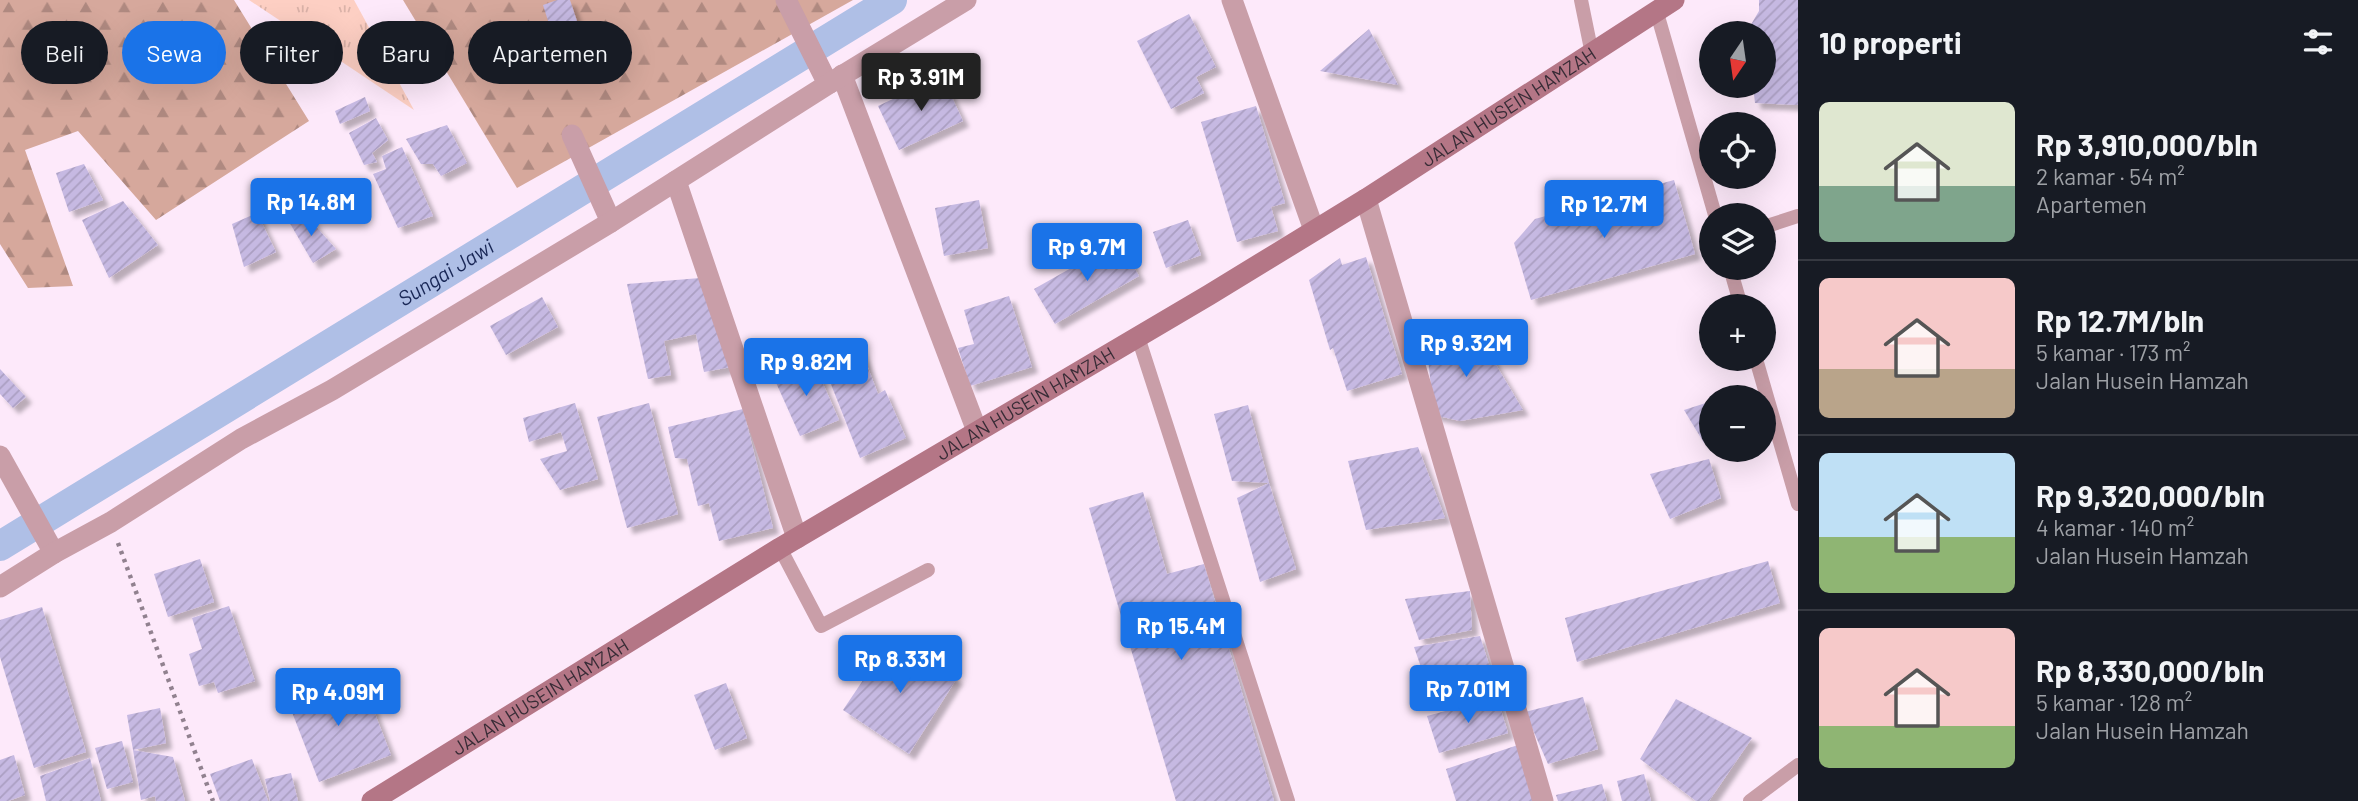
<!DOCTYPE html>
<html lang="id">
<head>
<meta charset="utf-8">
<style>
	:root { --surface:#171b24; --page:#20242c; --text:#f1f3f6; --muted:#9ea1a6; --line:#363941; --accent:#1a73e8 }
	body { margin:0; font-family:Barlow,sans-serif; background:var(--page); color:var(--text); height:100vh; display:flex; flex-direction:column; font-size:26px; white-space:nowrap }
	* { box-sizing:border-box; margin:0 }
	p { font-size:23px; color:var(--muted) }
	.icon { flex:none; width:38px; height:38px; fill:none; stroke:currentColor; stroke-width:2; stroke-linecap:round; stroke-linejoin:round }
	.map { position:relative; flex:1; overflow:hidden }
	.panel { display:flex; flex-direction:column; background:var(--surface); width:560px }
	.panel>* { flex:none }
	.top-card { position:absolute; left:21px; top:21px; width:665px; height:63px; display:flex; gap:14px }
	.needle { width:46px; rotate:193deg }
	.controls { position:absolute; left:1699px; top:21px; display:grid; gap:14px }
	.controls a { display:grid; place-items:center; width:77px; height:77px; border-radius:50%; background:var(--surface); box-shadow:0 7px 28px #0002; font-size:35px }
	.price { position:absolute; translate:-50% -60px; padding:0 16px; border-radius:7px; background:var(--accent); color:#fff; font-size:23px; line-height:46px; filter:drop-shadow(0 2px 4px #0008) }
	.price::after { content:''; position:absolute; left:50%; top:42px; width:21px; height:16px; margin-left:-10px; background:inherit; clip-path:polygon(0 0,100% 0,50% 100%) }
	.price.active { background:#222; color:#fff }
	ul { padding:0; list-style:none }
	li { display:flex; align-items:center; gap:21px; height:175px; padding:0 21px }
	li+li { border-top:2px solid var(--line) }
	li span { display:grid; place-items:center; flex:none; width:196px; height:140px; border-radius:10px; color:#555 }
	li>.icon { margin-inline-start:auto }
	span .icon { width:84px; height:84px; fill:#fffc; stroke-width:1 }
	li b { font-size:30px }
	h2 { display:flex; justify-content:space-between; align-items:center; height:84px; padding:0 21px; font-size:30px }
	.pill { padding:0 24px; border-radius:32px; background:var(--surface); box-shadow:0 7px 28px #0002; font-size:24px; line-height:63px }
	.pill.active { background:var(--accent); color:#fff }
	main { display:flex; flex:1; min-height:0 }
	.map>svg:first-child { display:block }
</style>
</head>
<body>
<main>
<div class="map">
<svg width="1798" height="801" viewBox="0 0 1798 801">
	<defs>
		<pattern id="grass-tufts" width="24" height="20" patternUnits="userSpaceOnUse" patternTransform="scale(1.75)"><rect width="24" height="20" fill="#fdcfc3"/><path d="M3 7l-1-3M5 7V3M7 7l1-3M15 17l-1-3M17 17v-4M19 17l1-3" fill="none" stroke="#dab2a8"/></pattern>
		<pattern id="forest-firs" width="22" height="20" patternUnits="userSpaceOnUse" patternTransform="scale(1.75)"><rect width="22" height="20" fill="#d6a89c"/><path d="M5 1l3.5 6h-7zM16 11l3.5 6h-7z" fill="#af8980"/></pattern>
		<pattern id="building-hatch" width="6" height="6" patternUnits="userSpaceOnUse" patternTransform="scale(1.75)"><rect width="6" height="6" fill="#c6b9e2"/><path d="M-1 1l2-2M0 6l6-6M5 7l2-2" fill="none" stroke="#ab9fc2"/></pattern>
		<filter id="shadow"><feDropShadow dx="6" dy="6" stdDeviation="2" flood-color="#0004"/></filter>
	</defs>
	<rect width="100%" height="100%" fill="#fde9fa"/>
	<!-- grass -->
	<polygon fill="url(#grass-tufts)" points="249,0 354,0 414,110"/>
	<!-- forest -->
	<g fill="url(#forest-firs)">
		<polygon points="0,0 234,0 309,121 156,220 78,131 25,150 73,286 28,288 0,244"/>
		<polygon points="403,0 853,0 517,188"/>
	</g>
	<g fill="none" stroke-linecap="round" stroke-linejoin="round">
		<!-- canal -->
		<path stroke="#afbfe6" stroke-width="30" id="s1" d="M0 546 892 0"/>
	</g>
	<!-- building -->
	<g fill="url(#building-hatch)" filter="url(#shadow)">
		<polygon points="557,0 570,0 588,54 561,62 543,5"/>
		<polygon points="1759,0 1798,0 1798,105 1755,103 1753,86 1764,86 1764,33 1746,33 1759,11"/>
		<polygon points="1189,14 1216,67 1196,77 1204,93 1171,109 1137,41"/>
		<polygon points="1369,29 1398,85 1320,71"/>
		<polygon points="942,76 963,121 899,150 878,106"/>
		<polygon points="365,97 370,111 340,124 335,111"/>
		<polygon points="1256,106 1285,203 1271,207 1278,231 1237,242 1201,122"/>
		<polygon points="376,118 388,140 372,153 377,162 364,165 349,133"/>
		<polygon points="447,125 467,163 441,176 433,164 421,164 406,139"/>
		<polygon points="402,147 433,216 398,228 373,174 386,169 382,156"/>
		<polygon points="84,164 103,200 69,212 56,173"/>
		<polygon points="1674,180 1695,254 1531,300 1514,243 1535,219"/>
		<polygon points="979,200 988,248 944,256 935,208"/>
		<polygon points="123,201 158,245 109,278 82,220"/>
		<polygon points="257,213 276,252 244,267 232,224"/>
		<polygon points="304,213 336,249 313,263 288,220"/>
		<polygon points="1188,220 1201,255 1166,268 1153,232"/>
		<polygon points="1119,241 1139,276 1055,324 1034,289"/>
		<polygon points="1366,257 1402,374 1347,391 1333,348 1330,350 1309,280 1340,258 1342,265"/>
		<polygon points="700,278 731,367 704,372 696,334 664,341 671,375 648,379 627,284"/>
		<polygon points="1009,296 1032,367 970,386 958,348 974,344 964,310"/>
		<polygon points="542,297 558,327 506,355 490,326"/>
		<polygon points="1425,331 1480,338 1523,410 1460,421 1434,415"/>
		<polygon points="859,344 878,394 885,390 906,438 860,458 821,359"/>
		<polygon points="813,361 839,420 800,436 773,376"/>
		<polygon points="0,369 26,397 13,408 0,394"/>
		<polygon points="1712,401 1712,439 1704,443 1684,410"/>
		<polygon points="575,403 598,479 560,490 540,459 567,451 561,432 529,442 523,418"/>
		<polygon points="649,403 678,514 627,528 597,417"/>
		<polygon points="1248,405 1269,483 1232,481 1214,414"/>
		<polygon points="743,409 773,528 719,541 709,503 698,506 687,459 675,458 668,427"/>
		<polygon points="1418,447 1445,518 1366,530 1348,461"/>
		<polygon points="1709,459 1721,498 1670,519 1650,474"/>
		<polygon points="1269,483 1296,569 1260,582 1237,498"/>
		<polygon points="1143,492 1167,574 1204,564 1274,801 1176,801 1089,508"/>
		<polygon points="200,559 214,602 168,617 154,574"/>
		<polygon points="1768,561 1780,603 1577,662 1565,618"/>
		<polygon points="1470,591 1472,630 1419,640 1405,599"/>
		<polygon points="229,606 255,681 218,693 214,682 199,686 189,654 202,649 192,618"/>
		<polygon points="42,607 86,752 34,768 0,657 0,620"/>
		<polygon points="1480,636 1495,684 1433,702 1414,647"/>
		<polygon points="892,637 957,678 909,754 843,710"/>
		<polygon points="361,678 391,755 319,782 285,694 320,680 325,692"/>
		<polygon points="726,683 747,738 715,750 694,695"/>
		<polygon points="1497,697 1508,733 1439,753 1427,716"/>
		<polygon points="1583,697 1598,749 1548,764 1525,712"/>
		<polygon points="1676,699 1752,738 1709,801 1696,801 1640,759"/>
		<polygon points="160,708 166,743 133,750 127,715"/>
		<polygon points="122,741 133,782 107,789 95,748"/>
		<polygon points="1518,745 1536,801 1456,801 1446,769"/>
		<polygon points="133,750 173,757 185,801 156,801 155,796 141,800"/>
		<polygon points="14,755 25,795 8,801 0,801 0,760"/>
		<polygon points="90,758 101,801 46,801 40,776"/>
		<polygon points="252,759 268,801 220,801 210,774"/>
		<polygon points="291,773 298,801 270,801 265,779"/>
		<polygon points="1644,774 1651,801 1622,801 1617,781"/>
		<polygon points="1602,784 1607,801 1558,801 1556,795"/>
	</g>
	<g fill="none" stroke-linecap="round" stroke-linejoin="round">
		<!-- path -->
		<polyline stroke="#91818f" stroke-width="4.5" stroke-dasharray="3.5 5" stroke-linecap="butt" points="118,543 213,801"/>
		<!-- lane -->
		<g stroke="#c99ea8" stroke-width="14">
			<polyline points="1581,0 1592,54"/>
			<polyline points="1657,13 1715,215"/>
			<polyline points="1764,227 1798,216"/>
			<polyline points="1730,268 1741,306"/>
			<polyline points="1138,337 1288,801"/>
			<polyline points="1756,359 1798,504"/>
			<polyline points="780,548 821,626 928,570"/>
			<polyline points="1750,801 1798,765"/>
		</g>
		<!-- street -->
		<g stroke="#c99ea8" stroke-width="21">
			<polyline points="786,0 824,76 830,83"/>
			<polyline points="1232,0 1314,230"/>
			<polyline points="842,75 977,431"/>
			<polyline points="572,135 611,222"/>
			<polyline points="676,181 797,538"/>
			<polyline points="1366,199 1543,801"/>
			<polyline points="0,456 54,553"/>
			<polyline points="0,587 54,553 111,522 241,439 332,390 611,222 830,83 966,0"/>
		</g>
		<!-- secondary -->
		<path stroke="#b47686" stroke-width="21" id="s2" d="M372 801 780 548 1209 295 1366 199 1674 0"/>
	</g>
	<g text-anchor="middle" stroke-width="5" stroke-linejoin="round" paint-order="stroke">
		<!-- street labels -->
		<g font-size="19" fill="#382c36" stroke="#fdfdfd">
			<text dy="7" stroke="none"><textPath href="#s2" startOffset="1332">JALAN HUSEIN HAMZAH</textPath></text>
			<text dy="7" stroke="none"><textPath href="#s2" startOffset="765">JALAN HUSEIN HAMZAH</textPath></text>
			<text dy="7" stroke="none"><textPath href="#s2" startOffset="198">JALAN HUSEIN HAMZAH</textPath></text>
		</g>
		<!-- water labels -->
		<g font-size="21" font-style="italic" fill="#182655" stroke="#fdfdfd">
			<text dy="7" stroke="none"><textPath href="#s1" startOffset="523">Sungai Jawi</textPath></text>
		</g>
	</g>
</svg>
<div class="controls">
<a><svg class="needle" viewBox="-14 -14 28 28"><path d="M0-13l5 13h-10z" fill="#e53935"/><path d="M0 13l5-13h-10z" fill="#9ea1a6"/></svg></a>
<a><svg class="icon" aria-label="locate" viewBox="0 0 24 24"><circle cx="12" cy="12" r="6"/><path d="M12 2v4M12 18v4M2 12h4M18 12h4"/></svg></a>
<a><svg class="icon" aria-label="layers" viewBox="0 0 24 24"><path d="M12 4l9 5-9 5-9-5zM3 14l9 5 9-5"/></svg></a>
<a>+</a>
<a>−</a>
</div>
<b class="price active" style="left:921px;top:113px">Rp 3.91M</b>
<b class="price" style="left:311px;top:238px">Rp 14.8M</b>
<b class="price" style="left:1604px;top:240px">Rp 12.7M</b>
<b class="price" style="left:1087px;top:283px">Rp 9.7M</b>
<b class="price" style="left:1466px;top:379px">Rp 9.32M</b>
<b class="price" style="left:806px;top:398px">Rp 9.82M</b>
<b class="price" style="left:1181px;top:662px">Rp 15.4M</b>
<b class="price" style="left:900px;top:695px">Rp 8.33M</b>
<b class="price" style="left:1468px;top:725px">Rp 7.01M</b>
<b class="price" style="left:338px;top:728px">Rp 4.09M</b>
<div class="top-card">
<a class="pill">Beli</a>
<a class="pill active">Sewa</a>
<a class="pill">Filter</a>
<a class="pill">Baru</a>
<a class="pill">Apartemen</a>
</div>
</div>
<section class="panel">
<h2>10 properti<svg class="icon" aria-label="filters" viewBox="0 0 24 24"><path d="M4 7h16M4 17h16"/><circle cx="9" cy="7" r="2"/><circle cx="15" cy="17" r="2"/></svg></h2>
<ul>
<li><span style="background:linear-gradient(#dfe7d0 60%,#7fa58c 0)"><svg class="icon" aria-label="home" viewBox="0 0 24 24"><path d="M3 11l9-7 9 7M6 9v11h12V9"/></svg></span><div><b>Rp 3,910,000/bln</b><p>2 kamar · 54 m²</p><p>Apartemen</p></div></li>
<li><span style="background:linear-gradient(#f6c9c9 65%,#b9a48a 0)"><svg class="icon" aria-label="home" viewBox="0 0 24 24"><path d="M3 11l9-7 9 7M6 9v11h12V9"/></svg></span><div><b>Rp 12.7M/bln</b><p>5 kamar · 173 m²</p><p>Jalan Husein Hamzah</p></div></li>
<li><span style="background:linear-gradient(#bfe0f5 60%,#8fb573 0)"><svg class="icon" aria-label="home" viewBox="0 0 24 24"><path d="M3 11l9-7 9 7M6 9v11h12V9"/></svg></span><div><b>Rp 9,320,000/bln</b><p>4 kamar · 140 m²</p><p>Jalan Husein Hamzah</p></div></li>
<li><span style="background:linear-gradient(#f6c9c9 70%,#8fb573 0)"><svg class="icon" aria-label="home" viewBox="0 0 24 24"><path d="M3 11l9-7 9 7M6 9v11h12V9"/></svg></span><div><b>Rp 8,330,000/bln</b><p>5 kamar · 128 m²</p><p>Jalan Husein Hamzah</p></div></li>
</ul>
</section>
</main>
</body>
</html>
